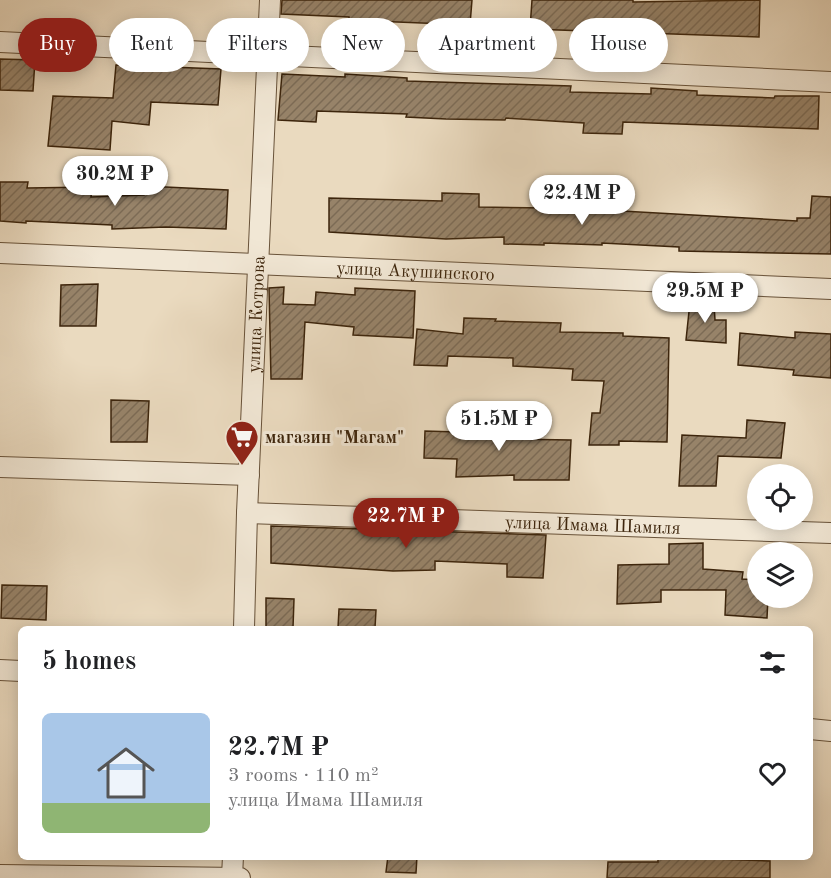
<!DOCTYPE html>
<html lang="en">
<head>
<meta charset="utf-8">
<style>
	:root { --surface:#fff; --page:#f6f6f6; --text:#202124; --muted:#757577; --line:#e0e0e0; --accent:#8f2418 }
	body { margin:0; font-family:"Old Standard TT",serif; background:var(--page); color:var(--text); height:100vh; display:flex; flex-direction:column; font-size:22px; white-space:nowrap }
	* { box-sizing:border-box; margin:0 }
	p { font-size:20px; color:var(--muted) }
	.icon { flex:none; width:33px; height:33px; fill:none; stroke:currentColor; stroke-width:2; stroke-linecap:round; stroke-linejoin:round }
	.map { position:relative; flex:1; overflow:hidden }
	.sheet { position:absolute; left:18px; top:626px; width:795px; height:234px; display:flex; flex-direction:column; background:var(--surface); border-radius:9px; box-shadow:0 3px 15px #0003 }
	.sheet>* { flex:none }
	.hud { position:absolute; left:18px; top:18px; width:795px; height:54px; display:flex; gap:12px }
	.fabs { position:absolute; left:747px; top:464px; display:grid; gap:12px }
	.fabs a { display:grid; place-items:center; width:66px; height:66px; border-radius:50%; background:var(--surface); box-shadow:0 3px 15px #0003; font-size:30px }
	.price { position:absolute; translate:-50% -51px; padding:0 14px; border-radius:21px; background:#fff; color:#222; font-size:20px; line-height:39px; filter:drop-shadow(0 2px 3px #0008) }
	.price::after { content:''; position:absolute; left:50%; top:36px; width:18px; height:14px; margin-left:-9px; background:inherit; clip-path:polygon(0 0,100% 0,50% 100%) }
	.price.selected { background:var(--accent); color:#fff }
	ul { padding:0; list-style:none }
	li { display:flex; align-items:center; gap:18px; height:150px; padding:0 24px }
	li+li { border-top:2px solid var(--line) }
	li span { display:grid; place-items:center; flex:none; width:168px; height:120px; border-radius:9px; color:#555 }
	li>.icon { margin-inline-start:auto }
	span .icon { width:72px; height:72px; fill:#fffc; stroke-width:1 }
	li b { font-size:26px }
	h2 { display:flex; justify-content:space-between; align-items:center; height:72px; padding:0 24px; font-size:26px }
	.tag { padding:0 21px; border-radius:27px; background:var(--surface); box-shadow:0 3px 15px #0003; font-size:21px; line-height:54px }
	.tag.selected { background:var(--accent); color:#fff }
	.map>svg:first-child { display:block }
</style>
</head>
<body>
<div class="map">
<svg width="831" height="878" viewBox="0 0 831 878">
	<defs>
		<pattern id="building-hatch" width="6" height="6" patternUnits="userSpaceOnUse" patternTransform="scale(1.5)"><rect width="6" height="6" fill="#978369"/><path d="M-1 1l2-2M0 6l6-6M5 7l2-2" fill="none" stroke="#7c6b55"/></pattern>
	</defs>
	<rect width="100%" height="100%" fill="#eadabf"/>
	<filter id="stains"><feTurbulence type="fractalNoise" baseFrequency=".00333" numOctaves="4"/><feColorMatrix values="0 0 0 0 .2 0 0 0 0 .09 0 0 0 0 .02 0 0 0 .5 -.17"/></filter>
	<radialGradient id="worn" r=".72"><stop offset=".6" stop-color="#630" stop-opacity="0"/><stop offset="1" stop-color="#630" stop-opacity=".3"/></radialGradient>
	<!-- building -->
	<g fill="url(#building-hatch)" stroke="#3d250c" stroke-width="1.5">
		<polygon points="282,0 472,0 470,25 349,20 349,17 281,14"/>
		<polygon points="532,0 633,0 633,2 760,0 759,37 530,29"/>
		<polygon points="0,59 35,60 33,91 0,90"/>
		<polygon points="116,65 221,69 218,105 151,102 149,125 112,121 110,150 48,146 53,96 113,98"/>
		<polygon points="282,74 345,77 345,74 407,78 407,81 571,86 570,92 651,94 651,88 697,91 697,95 774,98 775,96 819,96 818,129 623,122 622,134 583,133 584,123 506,118 505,120 446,119 406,117 407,114 317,111 316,122 278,120"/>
		<polygon points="0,182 28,182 27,188 92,187 91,197 144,195 145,186 228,190 226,229 166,227 112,229 112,225 26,221 26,223 0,221"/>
		<polygon points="442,193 479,194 479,207 547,208 547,210 604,210 797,221 797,218 810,218 812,196 831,197 831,254 679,251 679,247 602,243 602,245 544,243 544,245 504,244 504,237 446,239 329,232 329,198 442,201"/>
		<polygon points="98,284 96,326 60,326 61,285"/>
		<polygon points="284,287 283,304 315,305 316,292 355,295 355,288 415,291 413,338 353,335 354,327 305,322 302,379 271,379 269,288"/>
		<polygon points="690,302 714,304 715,320 726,320 726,343 686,340"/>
		<polygon points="464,318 496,319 495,321 561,323 560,332 623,333 623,336 669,338 667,442 619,441 619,445 589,445 592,413 600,413 604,381 572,380 573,369 513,366 513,358 448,356 447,366 414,365 417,329 463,334"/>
		<polygon points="795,332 831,334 831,378 793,375 794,370 738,365 740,333 795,338"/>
		<polygon points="111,400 149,401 147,442 111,442"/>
		<polygon points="459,417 509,420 508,439 571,440 569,480 514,480 514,475 456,477 457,459 424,458 425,431 458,432"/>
		<polygon points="747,420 785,423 781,458 718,456 716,486 679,486 682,435 746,438"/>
		<polygon points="271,526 546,535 543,578 507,577 507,564 435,561 435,570 393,571 271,563"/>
		<polygon points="703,543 703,569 743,572 742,579 758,580 758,597 768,597 767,618 725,615 726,590 661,590 661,602 617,604 618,565 669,564 669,544"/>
		<polygon points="2,585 47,586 46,620 1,618"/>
		<polygon points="266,598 294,599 293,628 266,628"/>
		<polygon points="339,609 376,610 375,628 338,628"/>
		<polygon points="388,856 417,856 416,873 386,872"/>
		<polygon points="658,857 770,861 770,878 607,878 608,862 658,862"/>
	</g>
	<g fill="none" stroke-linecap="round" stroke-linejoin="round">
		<defs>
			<g id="minor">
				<polyline points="0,42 831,82"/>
				<path id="s1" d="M0 253 831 289"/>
				<polyline points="0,467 249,475"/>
				<path id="s2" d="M247 513 831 533"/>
				<path id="s3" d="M244 628 247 513 270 0"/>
				<polyline points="0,670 21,671"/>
				<polyline points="810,729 831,731"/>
				<polyline points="0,875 240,878"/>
				<polyline points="232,877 233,856"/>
			</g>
		</defs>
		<!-- minor casing -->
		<use href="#minor" stroke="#685239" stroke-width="22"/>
		<!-- minor -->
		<use href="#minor" stroke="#f1e7d5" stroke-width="20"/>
	</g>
	<!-- icons -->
	<defs>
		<symbol id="supermarket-pin" viewBox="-11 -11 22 30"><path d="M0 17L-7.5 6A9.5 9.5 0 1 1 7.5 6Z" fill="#8f2418" stroke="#f1e7d5"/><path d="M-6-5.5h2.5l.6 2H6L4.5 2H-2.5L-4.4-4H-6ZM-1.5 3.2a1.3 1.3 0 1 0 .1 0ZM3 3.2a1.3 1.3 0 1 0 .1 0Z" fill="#fff"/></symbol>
	</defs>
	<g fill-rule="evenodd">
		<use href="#supermarket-pin" x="223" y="418" width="38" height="52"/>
	</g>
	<g text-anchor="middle" stroke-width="6" stroke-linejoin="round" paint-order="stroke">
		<!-- street labels -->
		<g font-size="18" fill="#3d250c" stroke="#f1e7d5">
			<text dy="6" stroke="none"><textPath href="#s1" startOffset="416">улица Акушинского</textPath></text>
			<text dy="6" stroke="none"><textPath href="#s3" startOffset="314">улица Котрова</textPath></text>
			<text dy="6" stroke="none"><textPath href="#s2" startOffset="346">улица Имама Шамиля</textPath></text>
		</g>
		<!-- poi labels -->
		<g font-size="18" font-weight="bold" fill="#3d250c" stroke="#f1e7d5" text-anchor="start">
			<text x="265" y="443">магазин "Магам"</text>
		</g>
	</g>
	<rect width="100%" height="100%" filter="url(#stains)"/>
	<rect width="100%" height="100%" fill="url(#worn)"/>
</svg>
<div class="fabs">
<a><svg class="icon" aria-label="locate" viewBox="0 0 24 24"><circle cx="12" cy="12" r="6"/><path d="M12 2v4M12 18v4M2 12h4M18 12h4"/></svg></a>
<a><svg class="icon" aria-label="layers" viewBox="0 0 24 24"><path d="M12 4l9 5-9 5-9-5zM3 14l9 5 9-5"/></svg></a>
</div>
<b class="price" style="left:115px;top:207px">30.2M ₽</b>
<b class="price" style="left:582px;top:226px">22.4M ₽</b>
<b class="price" style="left:705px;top:324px">29.5M ₽</b>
<b class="price" style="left:499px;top:452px">51.5M ₽</b>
<b class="price selected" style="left:406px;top:549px">22.7M ₽</b>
<div class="hud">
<a class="tag selected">Buy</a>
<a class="tag">Rent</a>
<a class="tag">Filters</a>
<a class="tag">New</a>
<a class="tag">Apartment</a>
<a class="tag">House</a>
</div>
<section class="sheet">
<h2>5 homes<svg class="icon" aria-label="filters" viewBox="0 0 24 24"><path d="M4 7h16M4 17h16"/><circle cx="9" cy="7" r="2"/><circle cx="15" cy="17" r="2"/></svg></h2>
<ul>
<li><span style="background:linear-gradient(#a9c7e8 75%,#8fb573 0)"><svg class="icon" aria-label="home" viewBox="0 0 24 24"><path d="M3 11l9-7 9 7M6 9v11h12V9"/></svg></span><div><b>22.7M ₽</b><p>3 rooms · 110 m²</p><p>улица Имама Шамиля</p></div><svg class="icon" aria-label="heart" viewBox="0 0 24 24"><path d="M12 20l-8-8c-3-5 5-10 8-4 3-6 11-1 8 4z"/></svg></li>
</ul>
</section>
</div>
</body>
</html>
